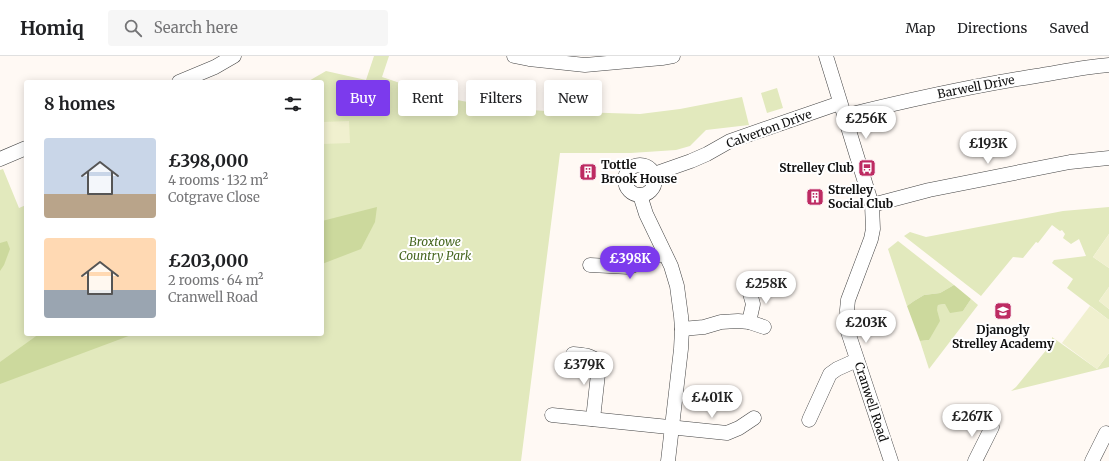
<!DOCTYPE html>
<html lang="en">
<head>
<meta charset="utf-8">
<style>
	:root { --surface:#fff; --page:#f6f6f6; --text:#202124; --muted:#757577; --line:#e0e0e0; --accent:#7c3aed }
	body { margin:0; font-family:Merriweather,serif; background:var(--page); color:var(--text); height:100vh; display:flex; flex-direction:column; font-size:15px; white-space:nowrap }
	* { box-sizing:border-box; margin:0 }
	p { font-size:13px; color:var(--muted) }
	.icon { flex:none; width:22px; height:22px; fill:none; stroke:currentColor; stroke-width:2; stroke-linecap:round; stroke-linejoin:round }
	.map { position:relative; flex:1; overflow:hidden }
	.panel { position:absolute; left:24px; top:24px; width:300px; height:256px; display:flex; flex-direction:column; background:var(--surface); border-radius:4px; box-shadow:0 2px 10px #0003 }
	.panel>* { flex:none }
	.hud { position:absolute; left:336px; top:24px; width:380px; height:36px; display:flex; gap:8px }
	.price { position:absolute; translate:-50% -34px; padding:0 9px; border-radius:14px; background:#fff; color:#222; font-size:13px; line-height:26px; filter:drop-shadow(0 1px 2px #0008) }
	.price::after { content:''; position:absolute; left:50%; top:24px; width:12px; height:9px; margin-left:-6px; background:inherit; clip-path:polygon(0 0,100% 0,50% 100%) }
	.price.current { background:var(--accent); color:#fff }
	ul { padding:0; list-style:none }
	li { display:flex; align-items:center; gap:12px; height:100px; padding:0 20px }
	li span { display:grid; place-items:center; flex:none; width:112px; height:80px; border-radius:4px; color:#555 }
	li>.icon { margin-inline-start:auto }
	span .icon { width:48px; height:48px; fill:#fffc; stroke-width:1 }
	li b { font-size:17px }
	h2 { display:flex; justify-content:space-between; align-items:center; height:48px; padding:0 20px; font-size:17px }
	.chip { padding:0 14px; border-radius:4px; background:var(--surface); box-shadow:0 2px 10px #0003; font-size:14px; line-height:36px }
	.chip.current { background:var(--accent); color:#fff }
	header { display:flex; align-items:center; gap:24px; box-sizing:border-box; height:56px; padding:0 20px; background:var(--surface); border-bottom:1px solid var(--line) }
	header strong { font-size:19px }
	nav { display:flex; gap:22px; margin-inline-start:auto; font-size:14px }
	.search { width:280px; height:36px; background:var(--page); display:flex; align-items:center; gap:10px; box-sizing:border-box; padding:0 14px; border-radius:4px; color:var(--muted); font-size:15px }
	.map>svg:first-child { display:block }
</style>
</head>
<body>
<header>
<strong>Homiq</strong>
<div class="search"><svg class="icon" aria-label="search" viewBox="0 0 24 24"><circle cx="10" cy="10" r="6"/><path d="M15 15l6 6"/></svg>Search here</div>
<nav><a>Map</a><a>Directions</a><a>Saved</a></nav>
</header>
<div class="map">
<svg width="1109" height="405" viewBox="0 0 1109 405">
	<rect width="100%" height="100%" fill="#fff9f4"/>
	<!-- green -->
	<g fill="#e2e9bd">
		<polygon points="374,0 389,0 382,21 418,33 452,43 499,52 546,55 640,58 680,53 742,41 749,69 706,74 690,90 676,94 631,97 560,97 521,405 0,405 0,114 3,113 19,152 26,149 26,278 322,278 322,26 307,26 326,15 366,24"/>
		<polygon points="777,32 783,52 767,57 761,37"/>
		<polygon points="1109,151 1109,178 1093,201 1109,212 1109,231 1099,245 1109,253 1109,264 1067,232 1073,223 1052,207 1054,204 1086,200 1079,183 1071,188 1063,182 1065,178 1062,174 1060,175 1052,169 1038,187 1036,186 1023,202 1013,201 981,240 904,180 910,176 926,181 1063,155"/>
		<polygon points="898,185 954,229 940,237 924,239 914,245 907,250 888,193"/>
		<polygon points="971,243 978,249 929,313 920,285 929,284 938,249 945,248 963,255"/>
		<polygon points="1052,281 1097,313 1109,297 1109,311 1011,335 1016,331 1052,287"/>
	</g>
	<!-- forest -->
	<g fill="#ccd99d">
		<polygon points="377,151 375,166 361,193 322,208 322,165"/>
		<polygon points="7,185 10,193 4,209 0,215 0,187"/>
		<polygon points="954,229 971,243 963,255 950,257 945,248 938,249 937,254 940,265 929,284 920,285 907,250 914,245 924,239 940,237"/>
		<polygon points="39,278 134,278 0,328 0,306"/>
	</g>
	<!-- pitch -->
	<g fill="#f0f0cf">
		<polygon points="349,65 350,87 322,88 322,66"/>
		<polygon points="1109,178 1109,212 1093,201"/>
		<polygon points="1109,231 1109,253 1099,245"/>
		<polygon points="1090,250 1109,264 1109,297 1097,313 1062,287"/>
	</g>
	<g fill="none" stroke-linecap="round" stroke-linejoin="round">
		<defs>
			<g id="minor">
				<polyline points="514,0 529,3 585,9 662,2 673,0"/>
				<polyline points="826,0 872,149 873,173 871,183 848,244 847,254 848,276 891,405"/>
				<polyline points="179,26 215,11 234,0"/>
				<path d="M844 60C908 44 972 30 1036 20 1061 16 1084 11 1109 9"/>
				<polyline points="0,103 26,92"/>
				<circle cx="640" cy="124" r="15"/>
				<polyline points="654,118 691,105 707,98 730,85 840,47"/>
				<polyline points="640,139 646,158 671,210 677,230 681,260 682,273 681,293 668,405"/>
				<polyline points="872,149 929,134 1070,106 1109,102"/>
				<polyline points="590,209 629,211 664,197"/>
				<polyline points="749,234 753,248 749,266"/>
				<polyline points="682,273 704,271 721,266 738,265 749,266 764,271"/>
				<path d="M573 298C583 299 595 299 599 309L593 363"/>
				<polyline points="552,359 727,377 739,372 754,362"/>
				<polyline points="809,364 830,318 837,313 857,304"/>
				<polyline points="975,405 992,371"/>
				<polyline points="1092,405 1106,377"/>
			</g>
		</defs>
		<!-- minor casing -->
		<use href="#minor" stroke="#434343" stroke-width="15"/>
		<!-- minor -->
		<use href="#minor" stroke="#fff" stroke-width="14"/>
	</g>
	<!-- icons -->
	<defs>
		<symbol id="bus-square" viewBox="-11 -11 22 22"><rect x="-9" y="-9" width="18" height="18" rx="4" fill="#bd2b62" stroke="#fff"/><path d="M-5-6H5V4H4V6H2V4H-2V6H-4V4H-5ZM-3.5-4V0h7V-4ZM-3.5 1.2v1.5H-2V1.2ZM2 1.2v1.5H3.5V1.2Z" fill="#fff"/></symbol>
		<symbol id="building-square" viewBox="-11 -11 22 22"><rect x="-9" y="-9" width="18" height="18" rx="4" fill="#bd2b62" stroke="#fff"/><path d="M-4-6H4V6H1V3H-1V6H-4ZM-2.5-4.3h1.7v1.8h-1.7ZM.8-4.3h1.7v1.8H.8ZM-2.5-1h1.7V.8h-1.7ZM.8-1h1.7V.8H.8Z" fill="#fff"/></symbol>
		<symbol id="school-square" viewBox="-11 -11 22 22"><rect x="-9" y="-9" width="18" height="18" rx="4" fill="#bd2b62" stroke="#fff"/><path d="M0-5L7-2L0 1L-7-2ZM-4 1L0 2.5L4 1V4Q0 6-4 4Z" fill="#fff"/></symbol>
	</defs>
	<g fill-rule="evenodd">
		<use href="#bus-square" x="857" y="102" width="20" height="20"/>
		<use href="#building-square" x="578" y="106" width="20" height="20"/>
		<use href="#building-square" x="805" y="131" width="20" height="20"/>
		<use href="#school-square" x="993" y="245" width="20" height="20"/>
	</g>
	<g text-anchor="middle" stroke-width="4" stroke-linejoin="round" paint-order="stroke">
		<!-- street labels -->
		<g font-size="12" fill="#101010" stroke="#fff">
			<text transform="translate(976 31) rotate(-11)" y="4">Barwell Drive</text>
			<text transform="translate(769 73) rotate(-20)" y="4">Calverton Drive</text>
			<text transform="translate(871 346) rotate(72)" y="4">Cranwell Road</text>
		</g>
		<!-- poi labels -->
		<g font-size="12" font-weight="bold" fill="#101010" stroke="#fff" text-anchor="start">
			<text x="601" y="113">Tottle<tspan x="601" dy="14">Brook House</tspan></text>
			<text x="854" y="116" text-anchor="end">Strelley Club</text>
			<text x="828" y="138">Strelley<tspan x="828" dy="14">Social Club</tspan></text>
			<text x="1003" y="278" text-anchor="middle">Djanogly<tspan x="1003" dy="14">Strelley Academy</tspan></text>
		</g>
		<!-- park labels -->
		<g font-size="12" font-style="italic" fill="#476721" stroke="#fff">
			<text x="435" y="190">Broxtowe<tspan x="435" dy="14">Country Park</tspan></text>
		</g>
	</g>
</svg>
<b class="price" style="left:866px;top:84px">£256K</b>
<b class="price" style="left:988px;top:109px">£193K</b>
<b class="price current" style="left:630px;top:224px">£398K</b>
<b class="price" style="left:766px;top:249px">£258K</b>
<b class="price" style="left:866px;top:288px">£203K</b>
<b class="price" style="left:584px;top:330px">£379K</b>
<b class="price" style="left:712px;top:363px">£401K</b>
<b class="price" style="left:972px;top:382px">£267K</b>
<div class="hud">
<a class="chip current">Buy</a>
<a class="chip">Rent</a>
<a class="chip">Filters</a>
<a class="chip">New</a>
</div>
<section class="panel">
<h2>8 homes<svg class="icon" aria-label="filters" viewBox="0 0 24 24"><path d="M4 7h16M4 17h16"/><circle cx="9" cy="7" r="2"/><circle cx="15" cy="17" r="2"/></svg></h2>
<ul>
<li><span style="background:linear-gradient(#c9d6e8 70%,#b9a48a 0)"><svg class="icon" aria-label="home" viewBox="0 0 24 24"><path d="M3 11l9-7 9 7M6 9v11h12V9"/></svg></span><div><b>£398,000</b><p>4 rooms · 132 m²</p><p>Cotgrave Close</p></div></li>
<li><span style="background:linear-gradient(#ffd9b3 65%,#9aa5b1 0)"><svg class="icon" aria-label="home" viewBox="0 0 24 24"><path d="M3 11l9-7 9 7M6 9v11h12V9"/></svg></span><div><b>£203,000</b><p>2 rooms · 64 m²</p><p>Cranwell Road</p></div></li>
</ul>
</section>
</div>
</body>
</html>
